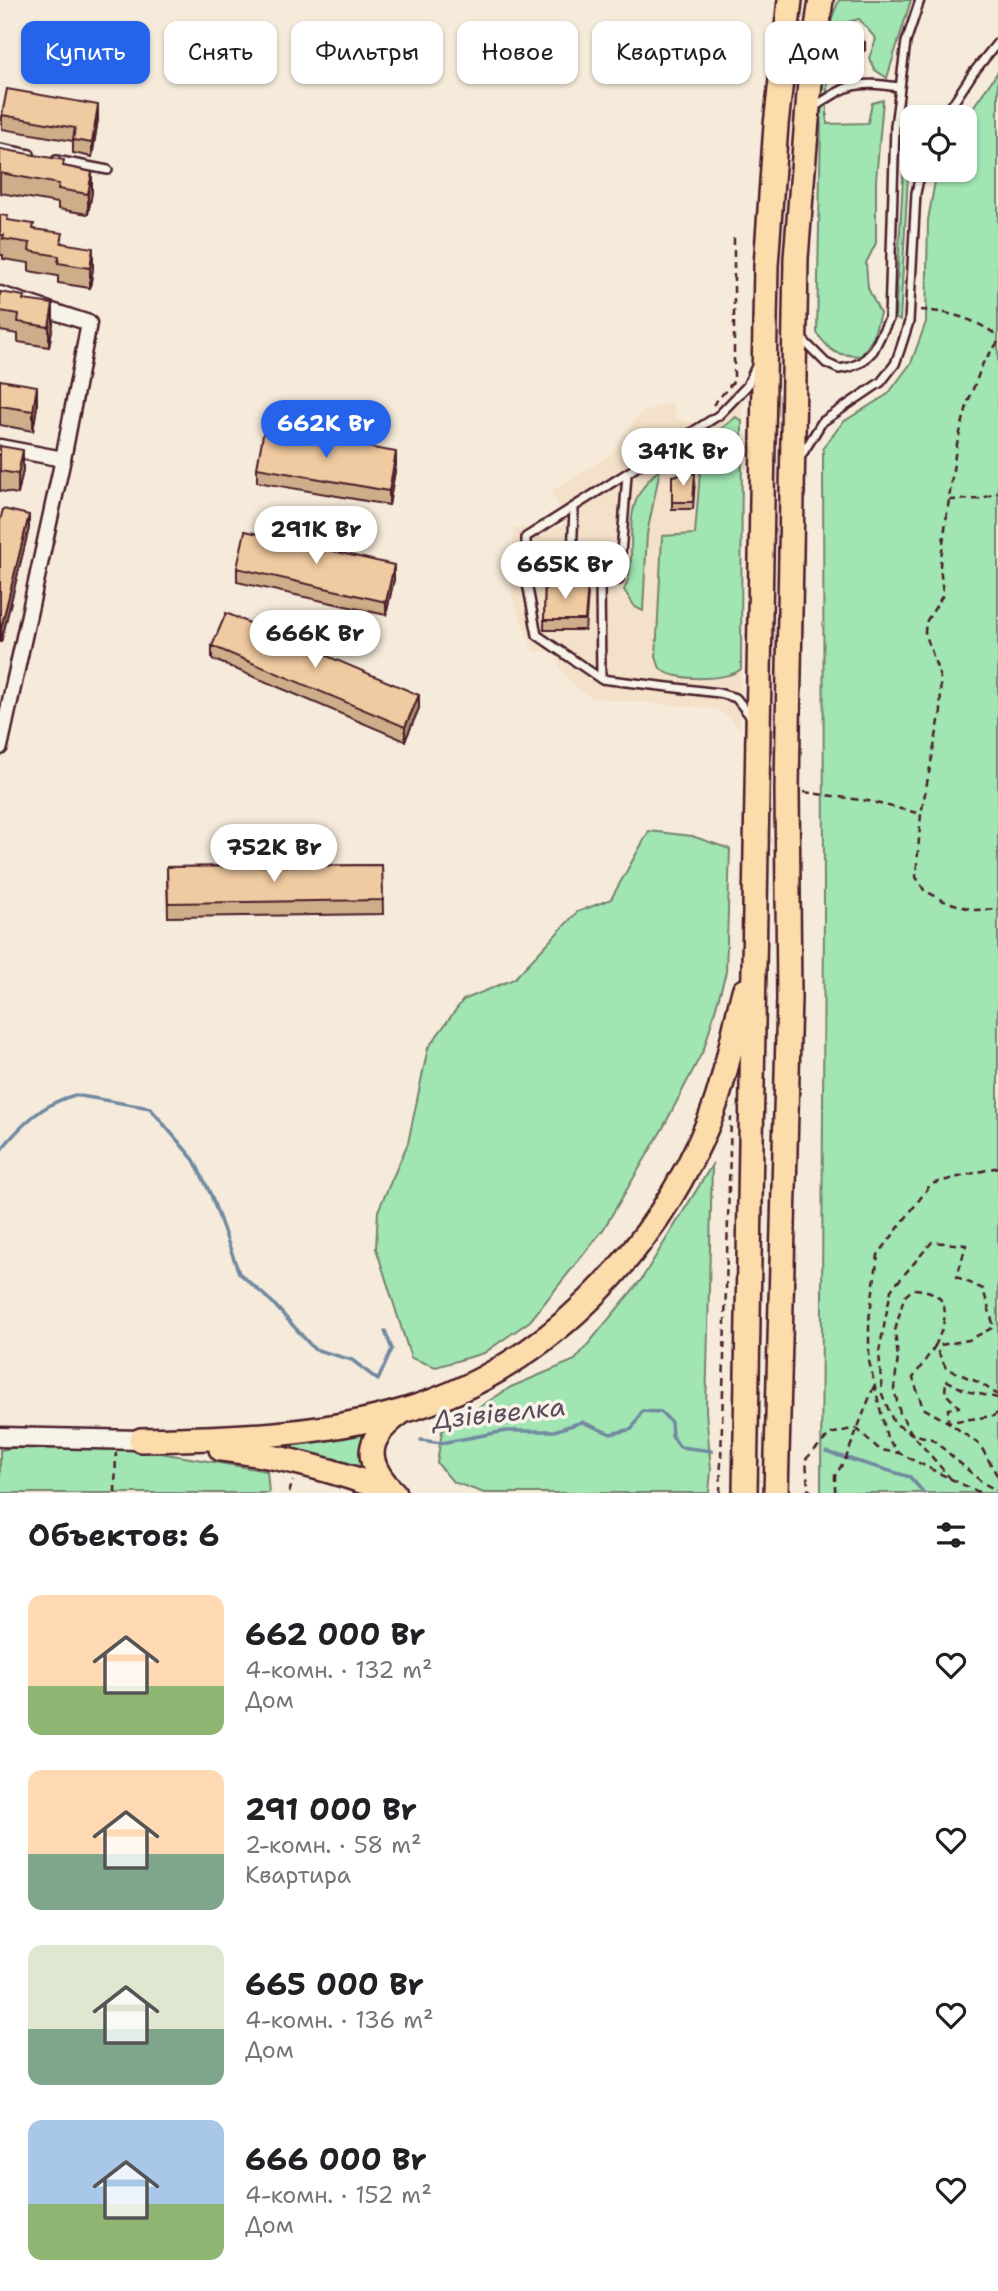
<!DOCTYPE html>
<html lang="ru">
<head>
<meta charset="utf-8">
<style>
	:root { --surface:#fff; --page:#f6f6f6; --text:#202124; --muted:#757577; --accent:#2563eb }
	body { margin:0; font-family:"Shantell Sans",sans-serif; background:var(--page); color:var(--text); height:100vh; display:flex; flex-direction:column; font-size:26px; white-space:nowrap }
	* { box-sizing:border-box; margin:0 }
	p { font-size:23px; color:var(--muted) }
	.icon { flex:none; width:38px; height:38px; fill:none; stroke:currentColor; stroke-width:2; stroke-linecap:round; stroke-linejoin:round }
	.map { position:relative; height:1493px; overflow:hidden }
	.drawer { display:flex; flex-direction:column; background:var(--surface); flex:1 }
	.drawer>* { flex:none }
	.top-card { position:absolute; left:21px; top:21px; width:957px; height:63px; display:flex; gap:14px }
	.fabs { position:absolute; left:900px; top:105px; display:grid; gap:14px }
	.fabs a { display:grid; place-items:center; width:77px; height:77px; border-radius:14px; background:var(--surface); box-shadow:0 2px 5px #0004; font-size:35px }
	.price { position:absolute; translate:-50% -60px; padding:0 16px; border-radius:24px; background:#fff; color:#222; font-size:23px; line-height:46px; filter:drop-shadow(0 2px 4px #0008) }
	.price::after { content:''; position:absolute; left:50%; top:42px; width:21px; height:16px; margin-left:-10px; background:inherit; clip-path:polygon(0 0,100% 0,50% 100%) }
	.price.active { background:var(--accent); color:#fff }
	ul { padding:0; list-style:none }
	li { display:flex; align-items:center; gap:21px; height:175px; padding:0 28px }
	li span { display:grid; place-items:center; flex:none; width:196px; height:140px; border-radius:14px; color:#555 }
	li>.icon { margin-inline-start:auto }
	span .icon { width:84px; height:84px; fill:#fffc; stroke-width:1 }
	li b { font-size:30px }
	h2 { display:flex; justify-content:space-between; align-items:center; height:84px; padding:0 28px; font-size:30px }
	.chip { padding:0 24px; border-radius:14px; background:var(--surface); box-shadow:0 2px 5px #0004; font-size:24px; line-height:63px }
	.chip.active { background:var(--accent); color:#fff }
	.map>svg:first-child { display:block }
</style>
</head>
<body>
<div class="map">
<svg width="998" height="1493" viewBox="0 0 998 1493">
	<rect width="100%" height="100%" fill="#f6ebda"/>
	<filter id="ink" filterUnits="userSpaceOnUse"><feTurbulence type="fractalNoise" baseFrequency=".0143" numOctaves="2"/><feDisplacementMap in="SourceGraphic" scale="14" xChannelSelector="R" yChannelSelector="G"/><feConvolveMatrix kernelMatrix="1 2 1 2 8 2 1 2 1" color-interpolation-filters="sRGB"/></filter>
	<g filter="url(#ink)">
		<!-- built -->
		<polygon fill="#f4e1c9" points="746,381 742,421 740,418 694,451 700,472 695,534 662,536 656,641 656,657 735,675 741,669 740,730 729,717 716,709 591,698 571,683 560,669 555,652 533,651 511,593 514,528 561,526 565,520 551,491 611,454 639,414 671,401 677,418 697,424 714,412"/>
		<!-- green -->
		<g fill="#a0e5b2" stroke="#75826e" stroke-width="2">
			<path d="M839 0H911L887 78 875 70 869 58 876 39 859 19 844 23 827 67V124L868 123 872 103 883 100 876 180V243L866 263 868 288 880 313 873 338 861 356C837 355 831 354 817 333L822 65 829 25Z"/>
			<polygon points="998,72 998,1493 821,1493 824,908 823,448 843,422 888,394 911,363 926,322 928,220 937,170 964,170 964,120"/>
			<polygon points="907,109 934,115 933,117 912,117 912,165 908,176 900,320 895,319"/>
			<path d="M736 417 742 421 741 669C729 681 671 682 660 668 659 667 657 659 656 657L662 536 695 534 700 472 693 451Z"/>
			<path d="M660 470 647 534 643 611 635 607 624 590C640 559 621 520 642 489 647 482 652 474 660 470Z"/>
			<polygon points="649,831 692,836 730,849 726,972 704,1049 663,1128 603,1230 530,1321 484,1353 436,1367 411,1358 376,1248 378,1211 408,1143 428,1048 463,1000 514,979 577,912 611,899"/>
			<polygon points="712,1165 706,1411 711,1470 709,1493 484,1493 453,1482 437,1463 442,1431 511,1387 575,1360 641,1280"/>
			<polygon points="370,1428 368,1472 336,1459 274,1448 334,1439"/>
			<polygon points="125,1447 267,1471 269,1493 0,1493 0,1450 11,1448"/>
		</g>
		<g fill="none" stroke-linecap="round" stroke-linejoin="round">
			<!-- stream -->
			<g stroke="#7289a1" stroke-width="3.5">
				<path d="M0 1151C20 1126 43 1103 75 1095L150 1108 194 1160 211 1195 239 1273 272 1302 314 1349 352 1360 378 1380 392 1349 385 1331"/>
				<polyline points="421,1440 441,1443 506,1431 554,1431 582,1422 611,1434 632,1429 642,1411 661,1412 671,1422 672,1436 680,1447 712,1451"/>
				<polyline points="826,1452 910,1477 924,1493"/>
			</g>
			<defs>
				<g id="service">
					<path d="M813 108C850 83 855 81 899 87"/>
					<polyline points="944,117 973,73 998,42"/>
					<polyline points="0,148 30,154"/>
					<polyline points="56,160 108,170"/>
					<polyline points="801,338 826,363 839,369 850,367 862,362 873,351 889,319 895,126 906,42 920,0"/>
					<polyline points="801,456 822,422 881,382 895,364 900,350 909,322 916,193 921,170"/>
					<polyline points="574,509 571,579 526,578 537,635 601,679 719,693 736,698 751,717"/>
					<polyline points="526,578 526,537 719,415 747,386 756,366"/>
					<polyline points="571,579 600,580"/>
					<polyline points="601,679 600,580 619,580 627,475"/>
				</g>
				<g id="minor">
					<polyline points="0,294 89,323 63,459 0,747"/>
					<polyline points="0,447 63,459"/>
				</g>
				<polyline id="tertiary" points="0,1437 141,1440"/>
				<g id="trunk">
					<path d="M141 1440C229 1438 318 1436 403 1411 545 1370 655 1253 710 1119 726 1078 733 1033 744 991"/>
					<path d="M221 1449C277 1455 342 1472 394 1493"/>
					<path d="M392 1491C363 1461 366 1438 399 1414"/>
					<polyline points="745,1493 766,266 776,125 790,0"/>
					<polyline points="776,1493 789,998 787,790 796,258 811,69 821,0"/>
				</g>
			</defs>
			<!-- service casing -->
			<use href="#service" stroke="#4a1f2b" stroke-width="12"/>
			<!-- minor casing -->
			<use href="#minor" stroke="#4a1f2b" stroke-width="19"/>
			<!-- tertiary casing -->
			<use href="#tertiary" stroke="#4a1f2b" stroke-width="23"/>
			<!-- trunk casing -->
			<use href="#trunk" stroke="#4a1f2b" stroke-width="28"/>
			<!-- path -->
			<g stroke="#4a1f2b" stroke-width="2.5" stroke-dasharray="7 5" stroke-linecap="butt">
				<path d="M920 310C950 312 973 318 998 336"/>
				<polyline points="998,342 983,363 968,402 956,448 940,565 943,595 926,622 925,632 940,677 941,711 921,814 916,877 924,890 944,901 974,910 998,909"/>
				<polyline points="713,405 734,381 734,238"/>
				<polyline points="949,500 979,499 998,493"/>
				<polyline points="804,792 868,801 921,814"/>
				<path d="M998 1167 931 1184 878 1255 869 1320V1361L887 1438 899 1453 951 1479 912 1434 900 1413 894 1389 898 1358 895 1331 904 1297 913 1289C954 1291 948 1318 935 1346L946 1368 980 1383 998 1395"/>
				<polyline points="998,1398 966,1391 946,1380 945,1393 959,1407 948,1409 948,1422 980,1445 998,1477"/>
				<polyline points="998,1413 993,1416 948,1422 923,1408 913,1378 935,1346 969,1340 994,1327 983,1289 957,1277 966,1245 932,1242 891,1290 879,1352 882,1394 894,1423 912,1434 932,1439 983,1483 998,1491"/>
				<polyline points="856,1428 880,1450 899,1453"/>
				<polyline points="951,1479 981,1493"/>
				<polyline points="115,1493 116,1453"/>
				<polyline points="289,1493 293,1481"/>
				<polyline points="720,1493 731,1117"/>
				<polyline points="813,1493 808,1489 806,1459 830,1434 856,1428"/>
				<polyline points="835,1493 835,1476 846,1458 874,1386"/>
			</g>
			<!-- service -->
			<use href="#service" stroke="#f7f3e8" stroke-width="7"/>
			<!-- minor -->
			<use href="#minor" stroke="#f7f3e8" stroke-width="14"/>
			<!-- tertiary -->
			<use href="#tertiary" stroke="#f7f3e8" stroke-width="18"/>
			<!-- trunk -->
			<use href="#trunk" stroke="#fddcac" stroke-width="23"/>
		</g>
		<!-- wall -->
		<g fill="#ceae8a" stroke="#4a1f2b" stroke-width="2">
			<polygon points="844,38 865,50 856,58 844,45"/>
			<polygon points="2,115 98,119 92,157 73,153 73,141 2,129"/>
			<polygon points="0,149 64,167 92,192 88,214 58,209 58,203 0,193"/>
			<polygon points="0,215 8,220 34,229 63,243 93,268 90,288 58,283 58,276 29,271 29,263 3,259 3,255 0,255"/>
			<polygon points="0,292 24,300 53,324 49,347 18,342 18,334 0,331"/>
			<polygon points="0,380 37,406 33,431 0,425"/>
			<polygon points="0,446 23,470 18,494 0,491"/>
			<polygon points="396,465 389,505 257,482 257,468"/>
			<polygon points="672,476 695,480 693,509 672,509"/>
			<polygon points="0,521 29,528 1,642 0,642"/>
			<polygon points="237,568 394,579 386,615 237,582"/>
			<polygon points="545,581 588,594 585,630 544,630"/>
			<polygon points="212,646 419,708 405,741 212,659"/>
			<polygon points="382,865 383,914 168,917 167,867"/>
		</g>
		<!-- shaded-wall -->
		<g fill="#a88d70" stroke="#4a1f2b" stroke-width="2">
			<polygon points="865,43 865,50 856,58 856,51"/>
			<polygon points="98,105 98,119 92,157 92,143"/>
			<polygon points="92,172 92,192 88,214 88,194"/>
			<polygon points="93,248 93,268 90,288 90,268"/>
			<polygon points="53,304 53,324 49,347 49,327"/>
			<polygon points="37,386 37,406 33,431 33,411"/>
			<polygon points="23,450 23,470 18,494 18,474"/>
			<polygon points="396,452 396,465 389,505 389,491"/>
			<polygon points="29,515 29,528 1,642 1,628"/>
			<polygon points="394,565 394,579 386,615 386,602"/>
			<polygon points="419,695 419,708 405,741 405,727"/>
		</g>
		<!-- building -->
		<g fill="#f0caa0" stroke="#4a1f2b" stroke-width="2">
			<polygon points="853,30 865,43 856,51 844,38"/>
			<polygon points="7,89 98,105 92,143 73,140 75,128 2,115"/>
			<polygon points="0,149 64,160 63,166 92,172 88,194 58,189 59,184 0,173"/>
			<polygon points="0,215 8,216 7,220 34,224 33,229 63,233 61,243 93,248 90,268 58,263 59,256 29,251 30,243 3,239 4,235 0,235"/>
			<polygon points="0,292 24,296 23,300 53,304 49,327 18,322 19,314 0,311"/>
			<polygon points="0,380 37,386 33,411 0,406"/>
			<polygon points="264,429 396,452 389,491 257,468"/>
			<polygon points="0,446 23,450 18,474 0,471"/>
			<polygon points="695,473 693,502 672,502 672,476"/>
			<polygon points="3,509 29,515 1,628 0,628 0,521"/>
			<polygon points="245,531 394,565 386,602 237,568"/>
			<polygon points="545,581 588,584 585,620 544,620"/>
			<polygon points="226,613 419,695 405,727 212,646"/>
			<polygon points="382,865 383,900 168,903 167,867"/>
		</g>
	</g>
	<g text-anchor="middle" stroke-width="7" stroke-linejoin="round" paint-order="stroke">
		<!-- water labels -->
		<g font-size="26" font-style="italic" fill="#5b4b5c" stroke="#f7f3e8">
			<text transform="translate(499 1413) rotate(-6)" y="9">Дзівівелка</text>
		</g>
	</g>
</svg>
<div class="fabs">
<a><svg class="icon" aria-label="locate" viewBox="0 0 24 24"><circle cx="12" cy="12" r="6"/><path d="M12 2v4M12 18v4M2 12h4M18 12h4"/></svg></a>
</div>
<b class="price active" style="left:326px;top:460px">662K Br</b>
<b class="price" style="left:683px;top:488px">341K Br</b>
<b class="price" style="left:316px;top:566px">291K Br</b>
<b class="price" style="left:565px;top:601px">665K Br</b>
<b class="price" style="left:315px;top:670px">666K Br</b>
<b class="price" style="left:274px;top:884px">752K Br</b>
<div class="top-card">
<a class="chip active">Купить</a>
<a class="chip">Снять</a>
<a class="chip">Фильтры</a>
<a class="chip">Новое</a>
<a class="chip">Квартира</a>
<a class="chip">Дом</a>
</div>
</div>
<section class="drawer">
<h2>Объектов: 6<svg class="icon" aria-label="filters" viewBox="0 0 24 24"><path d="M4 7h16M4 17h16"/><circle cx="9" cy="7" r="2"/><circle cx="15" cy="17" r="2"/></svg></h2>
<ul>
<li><span style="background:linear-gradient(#ffd9b3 65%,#8fb573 0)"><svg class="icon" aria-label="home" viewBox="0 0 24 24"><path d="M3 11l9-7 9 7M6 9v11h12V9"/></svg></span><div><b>662 000 Br</b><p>4-комн. · 132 m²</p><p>Дом</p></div><svg class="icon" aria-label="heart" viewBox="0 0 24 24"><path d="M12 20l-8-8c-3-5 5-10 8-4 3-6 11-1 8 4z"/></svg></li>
<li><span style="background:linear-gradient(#ffd9b3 60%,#7fa58c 0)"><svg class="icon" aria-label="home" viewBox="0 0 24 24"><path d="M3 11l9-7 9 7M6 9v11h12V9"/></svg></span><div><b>291 000 Br</b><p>2-комн. · 58 m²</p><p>Квартира</p></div><svg class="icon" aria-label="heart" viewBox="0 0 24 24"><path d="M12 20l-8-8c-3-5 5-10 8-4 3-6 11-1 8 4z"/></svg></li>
<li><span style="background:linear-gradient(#dfe7d0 60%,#7fa58c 0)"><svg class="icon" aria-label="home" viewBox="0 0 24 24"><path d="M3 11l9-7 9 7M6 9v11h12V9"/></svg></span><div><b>665 000 Br</b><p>4-комн. · 136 m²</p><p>Дом</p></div><svg class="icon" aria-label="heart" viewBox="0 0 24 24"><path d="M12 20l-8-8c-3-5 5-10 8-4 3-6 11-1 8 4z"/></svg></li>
<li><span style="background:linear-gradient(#a9c7e8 60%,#8fb573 0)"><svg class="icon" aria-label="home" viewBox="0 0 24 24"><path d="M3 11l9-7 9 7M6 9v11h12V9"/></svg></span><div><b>666 000 Br</b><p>4-комн. · 152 m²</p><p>Дом</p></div><svg class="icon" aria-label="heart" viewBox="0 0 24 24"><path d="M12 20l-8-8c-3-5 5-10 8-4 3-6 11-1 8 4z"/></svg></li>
</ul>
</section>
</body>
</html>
